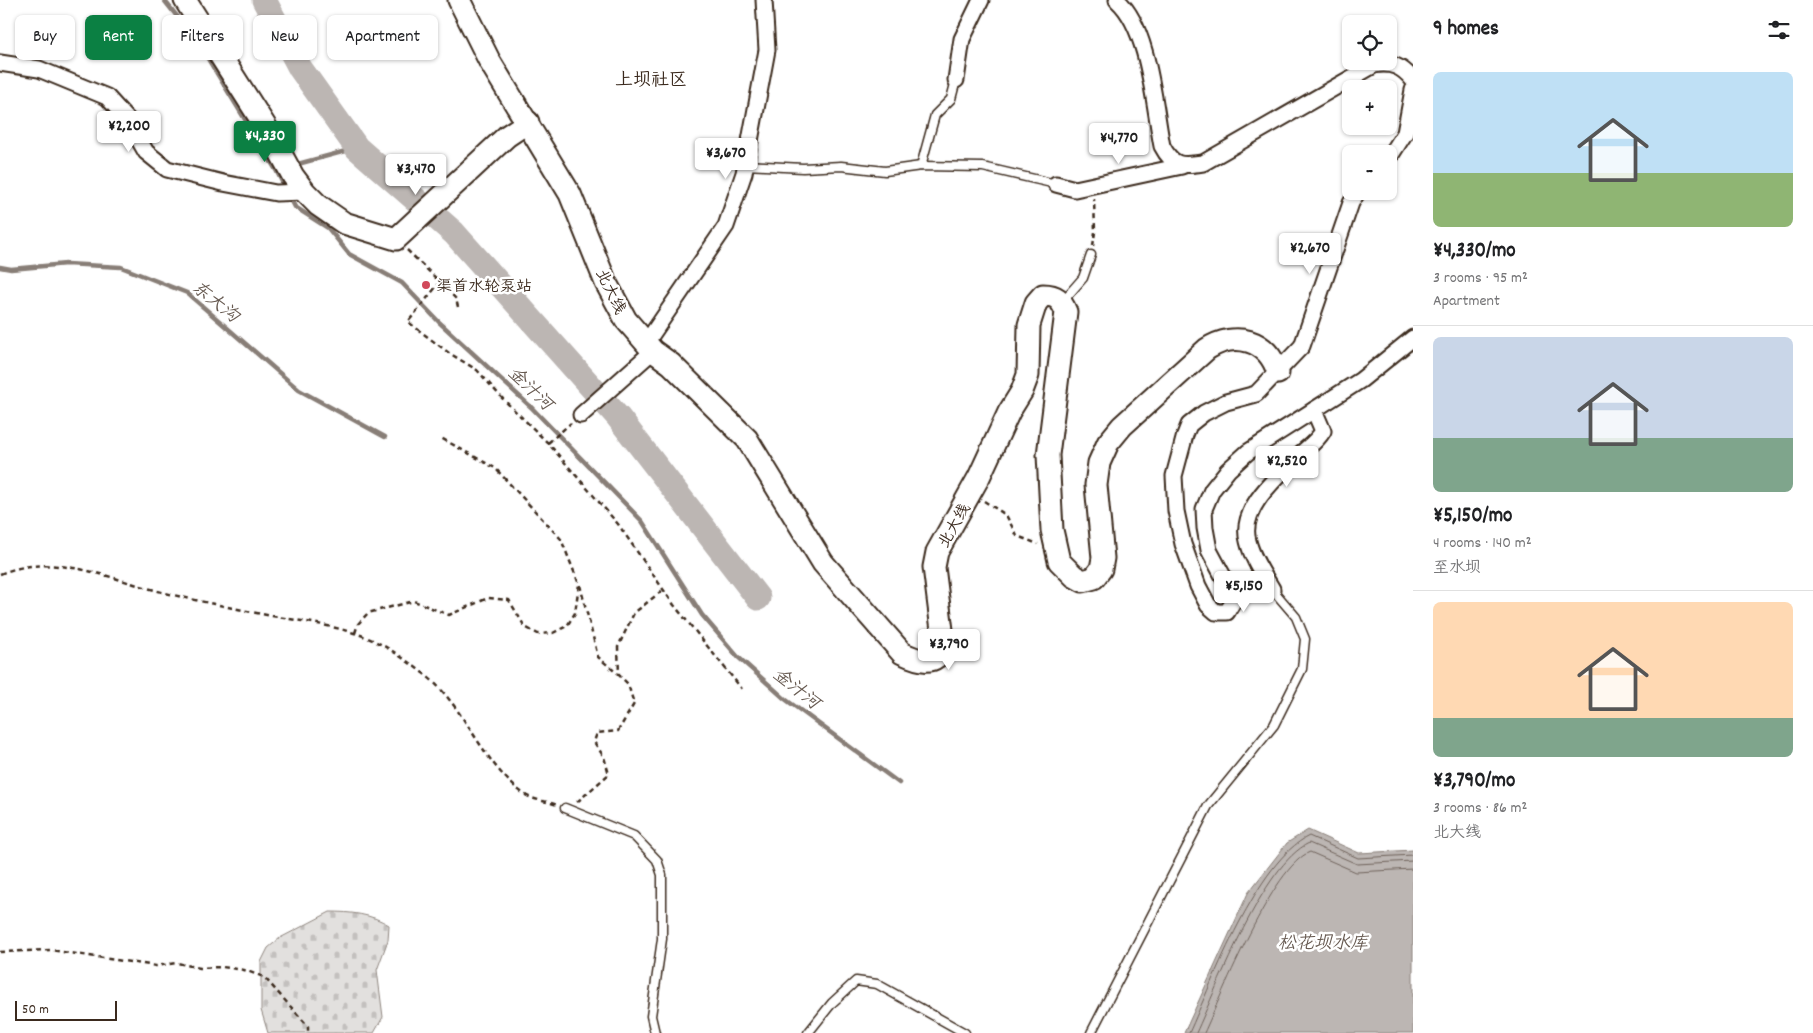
<!DOCTYPE html>
<html lang="en">
<head>
<meta charset="utf-8">
<style>
	:root { --surface:#fff; --page:#f2f2f2; --text:#202124; --muted:#757577; --line:#e0e0e0; --accent:#0b8043 }
	body { margin:0; font-family:Dekko,"LXGW WenKai TC",sans-serif; background:var(--page); color:var(--text); height:100vh; display:flex; flex-direction:column; font-size:19px; white-space:nowrap }
	* { box-sizing:border-box; margin:0 }
	p { font-size:16px; color:var(--muted) }
	.icon { flex:none; width:28px; height:28px; fill:none; stroke:currentColor; stroke-width:2; stroke-linecap:round; stroke-linejoin:round }
	.map { position:relative; flex:1; overflow:hidden }
	.sheet { display:flex; flex-direction:column; background:var(--surface); width:400px }
	.sheet>* { flex:none }
	.hud { position:absolute; left:15px; top:15px; width:475px; height:45px; display:flex; gap:10px }
	.tools { position:absolute; left:1342px; top:15px; display:grid; gap:10px }
	.tools a { display:grid; place-items:center; width:55px; height:55px; border-radius:8px; background:var(--surface); box-shadow:0 1px 4px #0004; font-size:25px }
	.scale { position:absolute; left:15px; bottom:12px; width:102px; box-sizing:border-box; padding-left:5px; border:2px solid #3b2a1e; border-top:0; font-size:14px; line-height:18px; white-space:nowrap; color:#3b2a1e; -webkit-text-stroke:4px #fff; paint-order:stroke }
	.price { position:absolute; translate:-50% -42px; padding:0 11px; border-radius:5px; background:#fff; color:#222; font-size:16px; line-height:32px; filter:drop-shadow(0 1px 2px #0008) }
	.price::after { content:''; position:absolute; left:50%; top:30px; width:15px; height:11px; margin-left:-8px; background:inherit; clip-path:polygon(0 0,100% 0,50% 100%) }
	.price.selected { background:var(--accent); color:#fff }
	ul { padding:0; list-style:none }
	li { display:grid; align-content:center; gap:10px; height:265px; padding:0 20px }
	li+li { border-top:1px solid var(--line) }
	li span { display:grid; place-items:center; height:155px; border-radius:8px; color:#555 }
	li>.icon { margin-inline-start:auto }
	span .icon { width:90px; height:90px; fill:#fffc; stroke-width:1 }
	li b { font-size:21px }
	h2 { display:flex; justify-content:space-between; align-items:center; height:60px; padding:0 20px; font-size:21px }
	.pill { padding:0 18px; border-radius:8px; background:var(--surface); box-shadow:0 1px 4px #0004; font-size:18px; line-height:45px }
	.pill.selected { background:var(--accent); color:#fff }
	main { display:flex; flex:1; min-height:0 }
	.map>svg:first-child { display:block }
</style>
</head>
<body>
<main>
<div class="map">
<svg width="1413" height="1033" viewBox="0 0 1413 1033">
	<defs>
		<pattern id="cemetery-stones" width="16" height="16" patternUnits="userSpaceOnUse" patternTransform="scale(1.25)"><rect width="16" height="16" fill="#e2e0de"/><path d="M2 7V4a2 2 0 0 1 4 0v3zM10 15v-3a2 2 0 0 1 4 0v3z" fill="#c3c0be"/></pattern>
	</defs>
	<rect width="100%" height="100%" fill="#fff"/>
	<filter id="ink" filterUnits="userSpaceOnUse"><feTurbulence type="fractalNoise" baseFrequency=".02" numOctaves="2"/><feDisplacementMap in="SourceGraphic" scale="10" xChannelSelector="R" yChannelSelector="G"/><feConvolveMatrix kernelMatrix="1 2 1 2 8 2 1 2 1" color-interpolation-filters="sRGB"/></filter>
	<g filter="url(#ink)">
		<!-- cemetery -->
		<path fill="url(#cemetery-stones)" stroke="#8e857e" d="M330 912C351 912 371 914 389 925L388 940 377 970 383 1017 374 1033H268L261 1010V962L268 948 280 938Z"/>
		<!-- water -->
		<polygon fill="#bcb6b3" stroke="#887e77" points="1308,830 1359,853 1413,850 1413,1033 1184,1033 1248,893 1287,843"/>
		<g fill="none" stroke-linecap="round" stroke-linejoin="round">
			<!-- shore -->
			<g stroke="#6f625a" stroke-width="1">
				<path d="M1189 1033C1213 980 1257 861 1309 836L1358 858 1413 855"/>
				<path d="M1196 1033C1218 985 1263 865 1309 843L1357 864 1413 861"/>
				<path d="M1204 1033C1222 994 1273 866 1310 852L1356 872 1413 869"/>
			</g>
			<!-- stream -->
			<g stroke="#887e77" stroke-width="4.5">
				<polyline points="164,0 199,44 276,170 295,207 328,228 349,254 402,283 439,322 531,407 642,521 702,615 738,657 785,699 899,783"/>
				<polyline points="294,165 357,148"/>
				<polyline points="0,267 11,269 66,264 121,267 187,293 299,390 385,437"/>
			</g>
			<!-- river -->
			<polyline stroke="#bcb6b3" stroke-width="25" points="264,0 300,68 357,148 454,233 618,417 758,598"/>
			<defs>
				<g id="lane">
					<polyline points="745,165 803,168 841,166 885,171 921,166 983,167 1056,184"/>
					<polyline points="921,166 935,115 951,99 956,80"/>
					<polyline points="1062,302 1083,278 1091,255"/>
					<polyline points="565,808 634,836 657,860 662,875 662,939 651,1016 655,1033"/>
					<polyline points="808,1033 832,1003 856,981 877,984 965,1033"/>
					<polyline points="1091,1033 1208,806 1274,725 1302,669 1305,639 1296,617 1272,589"/>
				</g>
				<g id="street">
					<path d="M1117 0C1149 28 1154 105 1162 146 1173 167 1181 166 1203 163L1374 65C1391 62 1402 66 1413 80"/>
					<polyline points="0,63 39,69 107,97 127,119 146,152 167,169 223,183 276,193 305,192"/>
					<polyline points="956,80 962,39 981,0"/>
					<polyline points="1389,158 1405,133 1413,90"/>
					<polyline points="1056,184 1075,189 1182,166"/>
					<polyline points="1358,191 1351,203 1302,346 1256,394 1226,402 1204,413 1189,425 1185,435 1174,476 1176,511 1183,544 1198,586 1208,605 1216,612 1227,612 1233,602 1231,591 1209,550 1205,528 1204,509 1212,490 1228,470 1248,452 1361,380 1413,338"/>
					<polyline points="646,343 726,226 744,173 767,50 764,0"/>
					<polyline points="581,415 653,351"/>
					<path d="M1272 589C1263 574 1252 558 1248 541 1239 509 1276 478 1296 458 1305 449 1316 443 1323 431L1314 410"/>
				</g>
				<g id="secondary">
					<polyline points="185,0 269,132 293,176 305,192 318,205 344,223 396,239 507,136 528,122"/>
					<path d="M459 0 490 62 570 194 606 283 626 320 653 351 671 364 747 439 823 563 902 653C919 661 936 667 944 646L934 567 937 552 979 477 1009 412 1022 391 1028 375 1029 325 1036 303 1043 295C1056 295 1061 299 1066 312L1048 455 1052 530 1059 561 1074 576 1083 581 1094 578 1101 569 1103 558 1096 485 1099 463 1108 443 1122 426 1207 349C1235 331 1268 339 1278 373"/>
				</g>
			</defs>
			<!-- lane casing -->
			<use href="#lane" stroke="#3b2a1e" stroke-width="11"/>
			<!-- street casing -->
			<use href="#street" stroke="#3b2a1e" stroke-width="19"/>
			<!-- secondary casing -->
			<use href="#secondary" stroke="#3b2a1e" stroke-width="25"/>
			<!-- path -->
			<g stroke="#3b2a1e" stroke-width="2.5" stroke-dasharray="5 4" stroke-linecap="butt">
				<polyline points="1093,246 1095,232 1094,199"/>
				<polyline points="407,250 440,282 408,322 449,353 477,370 502,398 548,443 618,524 674,605 742,689"/>
				<polyline points="440,282 456,299 458,307"/>
				<polyline points="548,443 571,423"/>
				<polyline points="984,501 1006,515 1017,536 1038,544"/>
				<path d="M0 574C50 553 102 575 151 589 182 598 215 604 247 611 282 619 320 622 354 633 379 640 402 657 423 673 465 705 481 763 524 794 532 800 547 801 557 805"/>
				<polyline points="580,585 598,657 619,675"/>
				<polyline points="355,633 358,624 368,613 414,601 449,615 488,598 509,600 525,627 538,634 553,633 567,626 575,613 579,584 561,539 495,468 441,438"/>
				<polyline points="577,802 609,774 604,757 594,742 597,733 618,731 634,704 628,684 619,675 618,647 634,613 664,589"/>
				<polyline points="0,952 50,950 156,966 177,963 200,968 222,967 244,970 264,977 308,1026 308,1033"/>
			</g>
			<!-- lane -->
			<use href="#lane" stroke="#fff" stroke-width="8"/>
			<!-- street -->
			<use href="#street" stroke="#fff" stroke-width="15"/>
			<!-- secondary -->
			<use href="#secondary" stroke="#fff" stroke-width="21"/>
		</g>
	</g>
	<!-- markers -->
	<circle fill="#d1495b" stroke="#fff" stroke-width="2" cx="426" cy="285" r="5"/>
	<g text-anchor="middle" stroke-width="5" stroke-linejoin="round" paint-order="stroke">
		<!-- poi labels -->
		<g font-size="16" fill="#3b2a1e" stroke="#fff" text-anchor="start">
			<text x="436" y="291">渠首水轮泵站</text>
		</g>
		<!-- street labels -->
		<g font-size="16" fill="#3b2a1e" stroke="#fff">
			<text transform="translate(612 291) rotate(64)" y="6">北大线</text>
			<text transform="translate(953 525) rotate(-60)" y="6">北大线</text>
		</g>
		<!-- neighbourhood labels -->
		<g font-size="18" fill="#3b2a1e" stroke="#fff">
			<text x="651" y="85">上坝社区</text>
		</g>
		<!-- water labels -->
		<g font-size="18" font-style="italic" fill="#685b52" stroke="#fff">
			<text transform="translate(216 301) rotate(39)" y="6">东大沟</text>
			<text transform="translate(531 388) rotate(44)" y="6">金汁河</text>
			<text transform="translate(797 688) rotate(39)" y="6">金汁河</text>
			<text x="1323" y="948">松花坝水库</text>
		</g>
	</g>
</svg>
<div class="tools">
<a><svg class="icon" aria-label="locate" viewBox="0 0 24 24"><circle cx="12" cy="12" r="6"/><path d="M12 2v4M12 18v4M2 12h4M18 12h4"/></svg></a>
<a>+</a>
<a>−</a>
</div>
<div class="scale">50 m</div>
<b class="price" style="left:129px;top:153px">¥2,200</b>
<b class="price selected" style="left:265px;top:163px">¥4,330</b>
<b class="price" style="left:1119px;top:165px">¥4,770</b>
<b class="price" style="left:726px;top:180px">¥3,670</b>
<b class="price" style="left:416px;top:196px">¥3,470</b>
<b class="price" style="left:1310px;top:275px">¥2,670</b>
<b class="price" style="left:1287px;top:488px">¥2,520</b>
<b class="price" style="left:1244px;top:613px">¥5,150</b>
<b class="price" style="left:949px;top:671px">¥3,790</b>
<div class="hud">
<a class="pill">Buy</a>
<a class="pill selected">Rent</a>
<a class="pill">Filters</a>
<a class="pill">New</a>
<a class="pill">Apartment</a>
</div>
</div>
<section class="sheet">
<h2>9 homes<svg class="icon" aria-label="filters" viewBox="0 0 24 24"><path d="M4 7h16M4 17h16"/><circle cx="9" cy="7" r="2"/><circle cx="15" cy="17" r="2"/></svg></h2>
<ul>
<li><span style="background:linear-gradient(#bfe0f5 65%,#8fb573 0)"><svg class="icon" aria-label="home" viewBox="0 0 24 24"><path d="M3 11l9-7 9 7M6 9v11h12V9"/></svg></span><div><b>¥4,330/mo</b><p>3 rooms · 95 m²</p><p>Apartment</p></div></li>
<li><span style="background:linear-gradient(#c9d6e8 65%,#7fa58c 0)"><svg class="icon" aria-label="home" viewBox="0 0 24 24"><path d="M3 11l9-7 9 7M6 9v11h12V9"/></svg></span><div><b>¥5,150/mo</b><p>4 rooms · 140 m²</p><p>至水坝</p></div></li>
<li><span style="background:linear-gradient(#ffd9b3 75%,#7fa58c 0)"><svg class="icon" aria-label="home" viewBox="0 0 24 24"><path d="M3 11l9-7 9 7M6 9v11h12V9"/></svg></span><div><b>¥3,790/mo</b><p>3 rooms · 86 m²</p><p>北大线</p></div></li>
</ul>
</section>
</main>
</body>
</html>
